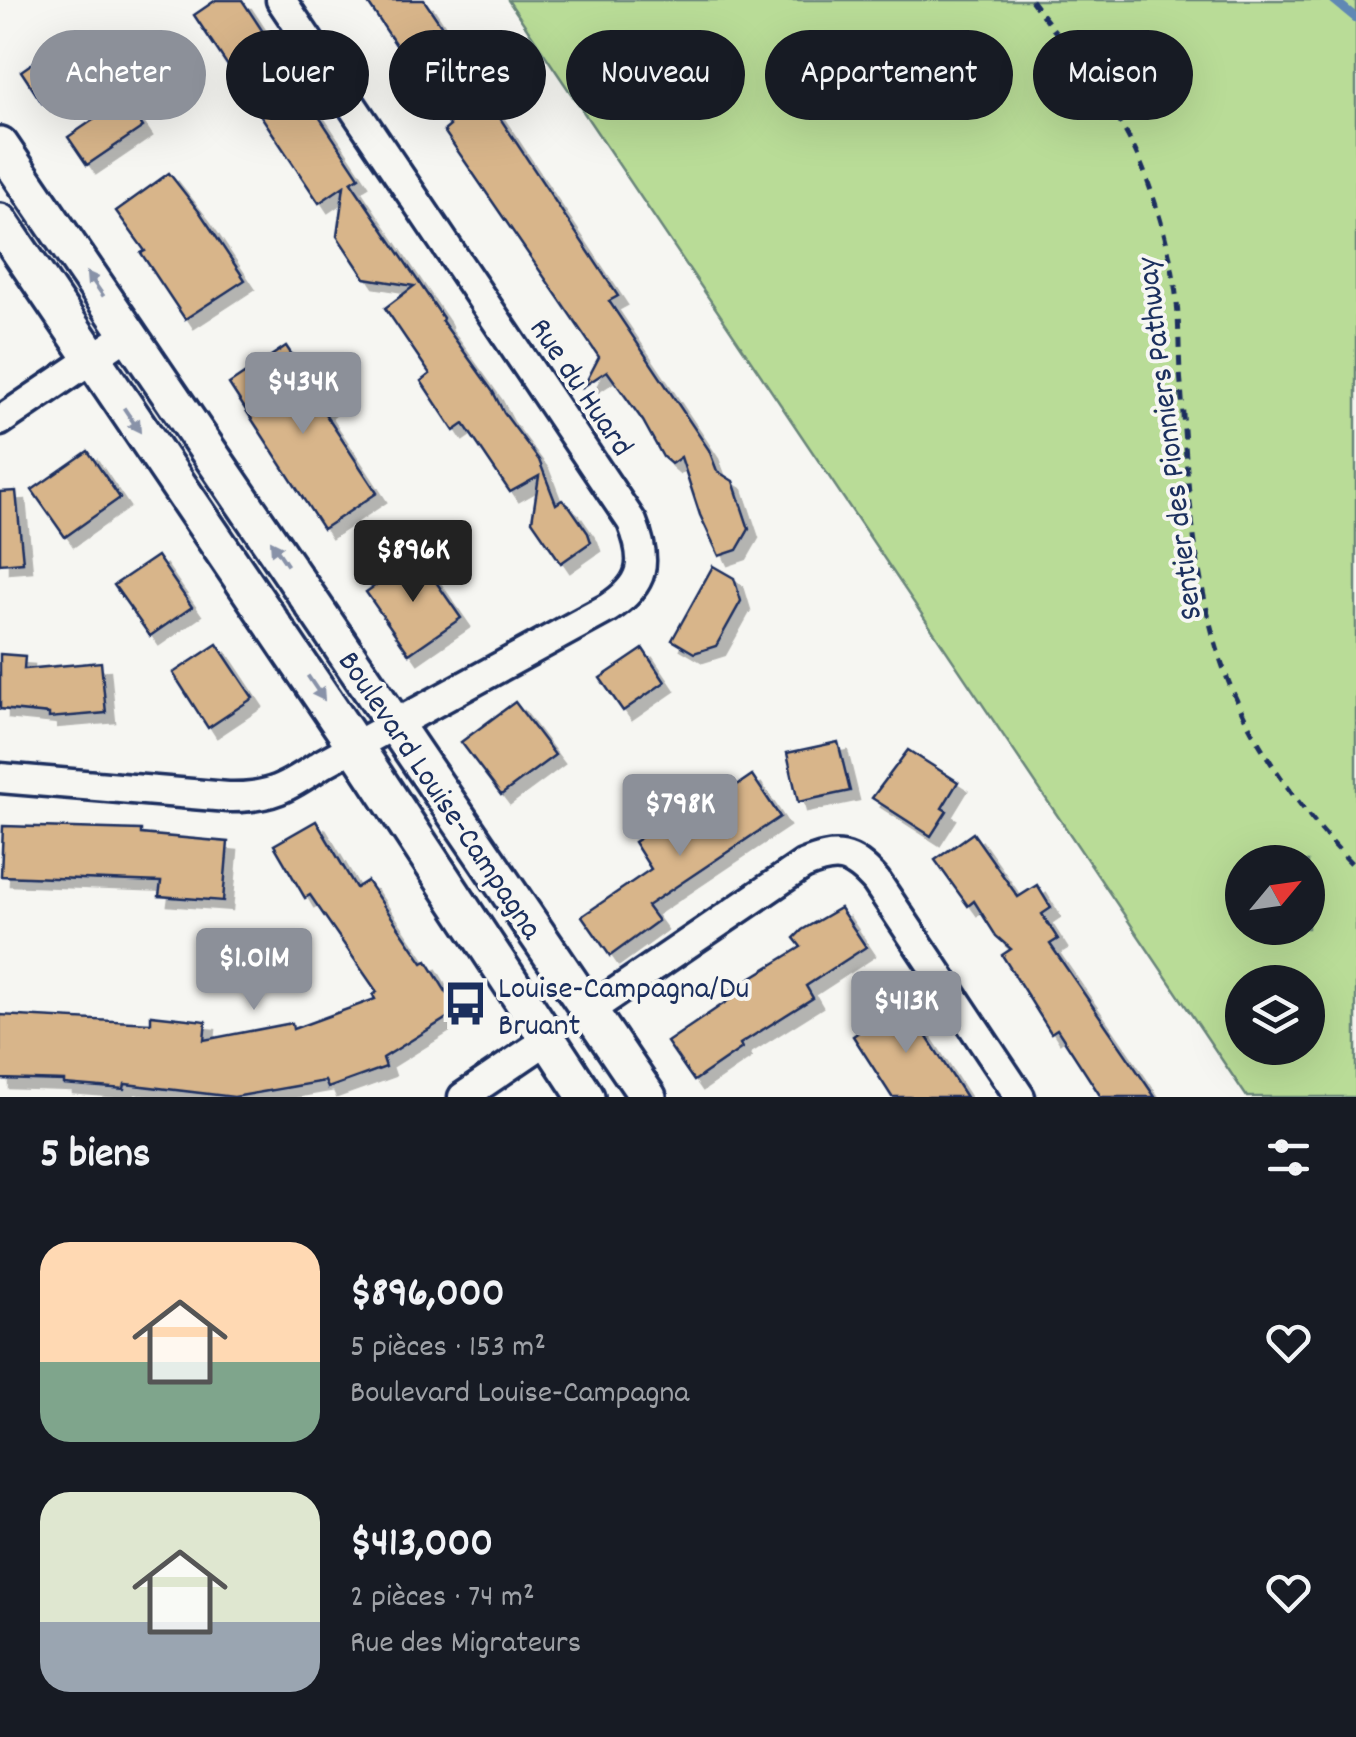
<!DOCTYPE html>
<html lang="fr">
<head>
<meta charset="utf-8">
<style>
	:root { --surface:#171b24; --page:#20242c; --text:#f1f3f6; --muted:#9ea1a6; --accent:#8c9099 }
	body { margin:0; font-family:Dekko,sans-serif; background:var(--page); color:var(--text); height:100vh; display:flex; flex-direction:column; font-size:38px; white-space:nowrap }
	* { box-sizing:border-box; margin:0 }
	p { font-size:32px; color:var(--muted) }
	.icon { flex:none; width:55px; height:55px; fill:none; stroke:currentColor; stroke-width:2; stroke-linecap:round; stroke-linejoin:round }
	.map { position:relative; height:1097px; overflow:hidden }
	.sheet { display:flex; flex-direction:column; background:var(--surface); flex:1 }
	.sheet>* { flex:none }
	.banner { position:absolute; left:30px; top:30px; width:1298px; height:90px; display:flex; gap:20px }
	.needle { width:65px; rotate:61deg }
	.tools { position:absolute; left:1225px; top:845px; display:grid; gap:20px }
	.tools a { display:grid; place-items:center; width:100px; height:100px; border-radius:50%; background:var(--surface); box-shadow:0 10px 40px #0002; font-size:50px }
	.price { position:absolute; translate:-50% -85px; padding:0 22px; border-radius:10px; background:var(--accent); color:#fff; font-size:32px; line-height:65px; filter:drop-shadow(0 2px 5px #0008) }
	.price::after { content:''; position:absolute; left:50%; top:60px; width:30px; height:22px; margin-left:-15px; background:inherit; clip-path:polygon(0 0,100% 0,50% 100%) }
	.price.current { background:#222; color:#fff }
	ul { padding:0; list-style:none }
	li { display:flex; align-items:center; gap:30px; height:250px; padding:0 40px }
	li span { display:grid; place-items:center; flex:none; width:280px; height:200px; border-radius:30px; color:#555 }
	li>.icon { margin-inline-start:auto }
	span .icon { width:120px; height:120px; fill:#fffc; stroke-width:1 }
	li b { font-size:42px }
	h2 { display:flex; justify-content:space-between; align-items:center; height:120px; padding:0 40px; font-size:42px }
	.pill { padding:0 35px; border-radius:45px; background:var(--surface); box-shadow:0 10px 40px #0002; font-size:35px; line-height:90px }
	.pill.current { background:var(--accent); color:#fff }
	.map>svg:first-child { display:block }
</style>
</head>
<body>
<div class="map">
<svg width="1356" height="1097" viewBox="0 0 1356 1097">
	<defs>
		<filter id="shadow"><feDropShadow dx="9" dy="9" stdDeviation="0" flood-color="#0004"/></filter>
	</defs>
	<rect width="100%" height="100%" fill="#f6f6f2"/>
	<filter id="ink" filterUnits="userSpaceOnUse"><feTurbulence type="fractalNoise" baseFrequency=".01" numOctaves="2"/><feDisplacementMap in="SourceGraphic" scale="20" xChannelSelector="R" yChannelSelector="G"/><feConvolveMatrix kernelMatrix="1 2 1 2 8 2 1 2 1" color-interpolation-filters="sRGB"/></filter>
	<g filter="url(#ink)">
		<!-- green -->
		<path fill="#b9dc97" stroke="#6a867a" stroke-width="2.5" fill-rule="evenodd" d="M508 0H1356V1097H1247ZM1242 862H1308V928H1242ZM1242 982H1308V1048H1242Z"/>
		<g fill="none" stroke-linecap="round" stroke-linejoin="round">
			<!-- stream -->
			<polyline stroke="#6188b4" stroke-width="9" points="1334,0 1356,18"/>
		</g>
		<!-- building -->
		<g fill="#d8b58a" stroke="#1b2f5e" stroke-width="2.5" filter="url(#shadow)">
			<polygon points="216,0 242,0 359,177 351,182 443,318 442,321 493,392 504,413 539,460 556,504 562,500 570,507 588,533 591,542 561,563 532,521 539,476 510,492 464,424 454,431 421,381 430,374 385,308 414,286 365,278 337,236 344,186 319,203 194,15"/>
			<polygon points="366,0 424,0 474,74 472,76 618,296 609,301 709,450 717,471 733,481 749,529 737,550 719,556 700,515 681,457 671,464 663,457 643,421 607,371 584,386 599,357 444,131 450,126"/>
			<polygon points="74,34 96,66 42,103 21,71"/>
			<polygon points="124,99 143,127 87,165 68,137"/>
			<polygon points="169,173 201,214 245,280 185,319 141,253 145,251 116,211"/>
			<polygon points="286,346 326,406 322,409 377,493 323,529 229,384"/>
			<polygon points="88,451 120,498 65,537 32,490"/>
			<polygon points="16,491 23,562 0,564 0,492"/>
			<polygon points="157,556 192,607 150,636 114,585"/>
			<polygon points="418,556 461,618 409,654 366,592"/>
			<polygon points="713,566 734,578 741,601 716,646 694,653 672,640"/>
			<polygon points="217,644 253,698 208,728 173,673"/>
			<polygon points="643,649 665,682 623,711 600,678"/>
			<polygon points="0,654 25,656 24,669 101,662 106,713 49,718 49,714 0,709"/>
			<polygon points="515,702 555,755 501,795 461,742"/>
			<polygon points="838,742 850,791 798,802 787,753"/>
			<polygon points="908,750 958,782 942,808 947,811 931,836 872,798"/>
			<polygon points="752,775 780,817 647,906 658,921 610,956 582,916 651,869 634,842 684,810 689,818"/>
			<polygon points="316,821 356,888 367,881 423,963 427,961 458,1011 383,1058 386,1067 328,1088 325,1081 234,1097 125,1084 124,1089 64,1084 64,1081 0,1079 0,1015 151,1023 151,1015 206,1021 204,1040 292,1023 293,1029 375,999 373,995 377,992 310,895 305,898 274,845"/>
			<polygon points="3,826 141,830 141,834 228,842 223,901 159,896 161,882 1,876"/>
			<polygon points="973,833 1018,897 1037,885 1051,908 1042,914 1058,939 1050,944 1155,1097 1101,1097 1057,1029 1051,1033 1002,955 1011,949 996,936 974,901 968,906 935,860"/>
			<polygon points="840,908 866,947 806,986 813,998 740,1044 742,1048 694,1081 667,1042 735,996 731,990 801,947 794,938 802,930"/>
			<polygon points="901,998 923,1031 966,1097 892,1097 853,1036 878,1019 876,1015"/>
		</g>
		<g fill="none" stroke-linecap="round" stroke-linejoin="round">
			<defs>
				<g id="minor">
					<polyline points="0,421 130,333"/>
					<path d="M0 778 228 797C271 798 288 787 322 764L608 608C645 584 648 562 632 522L281 0"/>
					<path d="M590 1010 803 865C837 851 851 853 876 881L1020 1097"/>
					<polyline points="463,1097 547,1040"/>
				</g>
				<g id="tertiary">
					<polyline points="0,145 648,1097"/>
					<polyline points="0,222 355,746 586,1097"/>
				</g>
			</defs>
			<!-- minor casing -->
			<use href="#minor" stroke="#1b2f5e" stroke-width="35"/>
			<!-- tertiary casing -->
			<use href="#tertiary" stroke="#1b2f5e" stroke-width="42"/>
			<!-- path -->
			<path stroke="#1b2f5e" stroke-width="5" stroke-dasharray="10 8" stroke-linecap="butt" d="M1031 0C1072 55 1123 111 1146 177 1160 214 1171 254 1176 294 1180 324 1178 354 1181 384 1187 476 1192 573 1221 661 1247 738 1299 810 1356 868"/>
			<!-- minor -->
			<use href="#minor" stroke="#f6f6f2" stroke-width="28"/>
			<!-- tertiary -->
			<use href="#tertiary" stroke="#f6f6f2" stroke-width="35"/>
		</g>
		<!-- one-way arrows -->
		<defs><path id="oneway-solid" d="M-6-.8H1V-3.2L6.5 0L1 3.2V.8H-6Z" transform="scale(2.5)"/></defs>
		<g fill="#8892a8">
			<use href="#oneway-solid" transform="translate(95 284) rotate(-125)"/>
			<use href="#oneway-solid" transform="translate(132 420) rotate(56)"/>
			<use href="#oneway-solid" transform="translate(279 553) rotate(-124)"/>
			<use href="#oneway-solid" transform="translate(316 688) rotate(56)"/>
		</g>
	</g>
	<!-- icons -->
	<defs>
		<symbol id="bus-bare" viewBox="-9 -9 18 18"><path d="M-5-6H5V4H4V6H2V4H-2V6H-4V4H-5ZM-3.5-4V0h7V-4ZM-3.5 1.2v1.5H-2V1.2ZM2 1.2v1.5H3.5V1.2Z" fill="#1b2f5e" stroke="#f6f6f2" stroke-width="2.5" paint-order="stroke"/></symbol>
	</defs>
	<g fill-rule="evenodd">
		<use href="#bus-bare" x="434" y="972" width="63" height="63"/>
	</g>
	<g text-anchor="middle" stroke-width="8" stroke-linejoin="round" paint-order="stroke">
		<!-- street labels -->
		<g font-size="32" fill="#1b2f5e" stroke="#f6f6f2">
			<text transform="translate(583 386) rotate(56)" y="11">Rue du Huard</text>
			<text transform="translate(1167 439) rotate(-97)" y="11">Sentier des Pionniers Pathway</text>
			<text transform="translate(442 794) rotate(56)" y="11">Boulevard Louise-Campagna</text>
		</g>
		<!-- poi labels -->
		<g font-size="32" fill="#1b2f5e" stroke="#f6f6f2" text-anchor="start">
			<text x="498" y="997">Louise-Campagna/Du<tspan x="498" dy="37">Bruant</tspan></text>
		</g>
	</g>
</svg>
<div class="tools">
<a><svg class="needle" viewBox="-14 -14 28 28"><path d="M0-13l5 13h-10z" fill="#e53935"/><path d="M0 13l5-13h-10z" fill="#9ea1a6"/></svg></a>
<a><svg class="icon" aria-label="layers" viewBox="0 0 24 24"><path d="M12 4l9 5-9 5-9-5zM3 14l9 5 9-5"/></svg></a>
</div>
<b class="price" style="left:303px;top:437px">$434K</b>
<b class="price current" style="left:413px;top:605px">$896K</b>
<b class="price" style="left:680px;top:859px">$798K</b>
<b class="price" style="left:254px;top:1013px">$1.01M</b>
<b class="price" style="left:906px;top:1056px">$413K</b>
<div class="banner">
<a class="pill current">Acheter</a>
<a class="pill">Louer</a>
<a class="pill">Filtres</a>
<a class="pill">Nouveau</a>
<a class="pill">Appartement</a>
<a class="pill">Maison</a>
</div>
</div>
<section class="sheet">
<h2>5 biens<svg class="icon" aria-label="filters" viewBox="0 0 24 24"><path d="M4 7h16M4 17h16"/><circle cx="9" cy="7" r="2"/><circle cx="15" cy="17" r="2"/></svg></h2>
<ul>
<li><span style="background:linear-gradient(#ffd9b3 60%,#7fa58c 0)"><svg class="icon" aria-label="home" viewBox="0 0 24 24"><path d="M3 11l9-7 9 7M6 9v11h12V9"/></svg></span><div><b>$896,000</b><p>5 pièces · 153 m²</p><p>Boulevard Louise-Campagna</p></div><svg class="icon" aria-label="heart" viewBox="0 0 24 24"><path d="M12 20l-8-8c-3-5 5-10 8-4 3-6 11-1 8 4z"/></svg></li>
<li><span style="background:linear-gradient(#dfe7d0 65%,#9aa5b1 0)"><svg class="icon" aria-label="home" viewBox="0 0 24 24"><path d="M3 11l9-7 9 7M6 9v11h12V9"/></svg></span><div><b>$413,000</b><p>2 pièces · 74 m²</p><p>Rue des Migrateurs</p></div><svg class="icon" aria-label="heart" viewBox="0 0 24 24"><path d="M12 20l-8-8c-3-5 5-10 8-4 3-6 11-1 8 4z"/></svg></li>
</ul>
</section>
</body>
</html>
